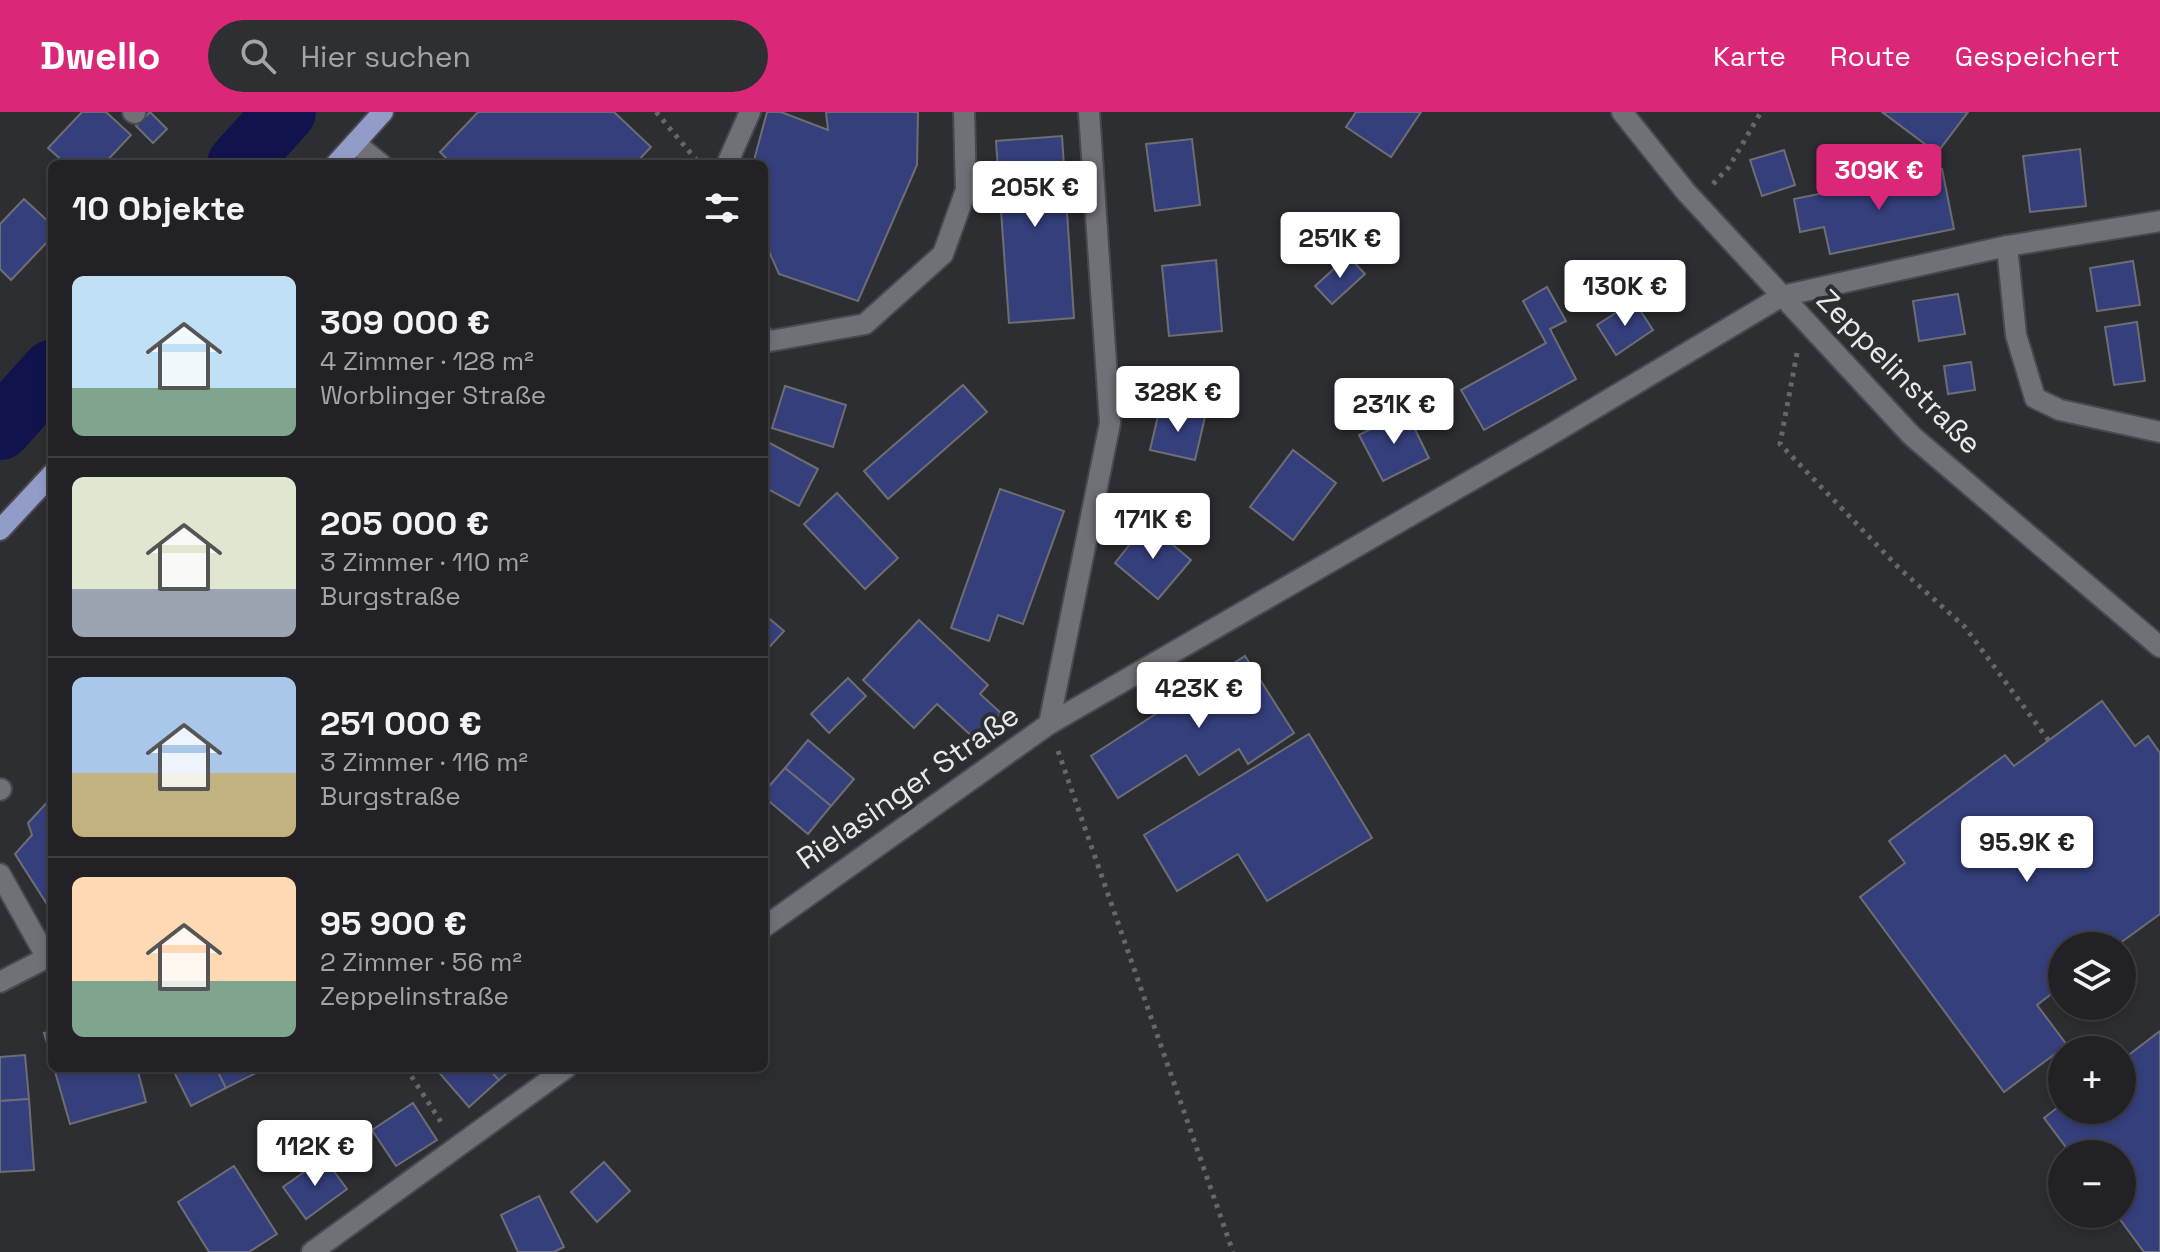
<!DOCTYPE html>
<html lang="de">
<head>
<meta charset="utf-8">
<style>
	:root { --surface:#222226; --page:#2e2f32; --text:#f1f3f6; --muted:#a2a4a7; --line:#3f3f43; --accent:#db2777 }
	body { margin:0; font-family:"Space Grotesk",sans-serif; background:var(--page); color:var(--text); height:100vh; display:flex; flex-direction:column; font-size:30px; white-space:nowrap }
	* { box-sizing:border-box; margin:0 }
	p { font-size:26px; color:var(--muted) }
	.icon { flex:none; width:44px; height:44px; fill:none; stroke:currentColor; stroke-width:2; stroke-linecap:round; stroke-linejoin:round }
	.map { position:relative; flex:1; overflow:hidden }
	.side { position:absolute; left:48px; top:48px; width:720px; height:912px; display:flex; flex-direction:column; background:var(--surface); border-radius:12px; box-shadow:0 4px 12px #0003,0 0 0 2px var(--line) }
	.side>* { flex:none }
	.controls { position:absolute; left:2048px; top:820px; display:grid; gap:16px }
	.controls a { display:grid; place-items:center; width:88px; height:88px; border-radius:50%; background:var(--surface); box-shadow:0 4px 12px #0003,0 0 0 2px var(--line); font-size:40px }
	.price { position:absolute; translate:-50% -68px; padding:0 18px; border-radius:8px; background:#fff; color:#222; font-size:26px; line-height:52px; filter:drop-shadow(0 2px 4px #0008) }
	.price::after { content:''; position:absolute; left:50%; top:48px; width:24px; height:18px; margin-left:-12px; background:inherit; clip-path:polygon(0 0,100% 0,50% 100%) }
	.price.on { background:var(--accent); color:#fff }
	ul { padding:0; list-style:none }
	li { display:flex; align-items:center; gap:24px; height:200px; padding:0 24px }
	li+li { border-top:2px solid var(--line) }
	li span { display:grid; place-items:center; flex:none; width:224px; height:160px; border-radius:12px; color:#555 }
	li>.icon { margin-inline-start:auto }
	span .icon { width:96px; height:96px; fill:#fffc; stroke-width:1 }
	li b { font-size:34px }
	h2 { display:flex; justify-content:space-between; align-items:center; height:96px; padding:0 24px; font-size:34px }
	header { display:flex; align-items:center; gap:48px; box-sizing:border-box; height:112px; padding:0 40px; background:var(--accent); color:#fff }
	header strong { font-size:38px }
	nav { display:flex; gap:44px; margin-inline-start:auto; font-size:28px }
	.search { width:560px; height:72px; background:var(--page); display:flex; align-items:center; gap:20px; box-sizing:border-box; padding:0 28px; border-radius:44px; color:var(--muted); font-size:30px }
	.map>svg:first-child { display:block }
</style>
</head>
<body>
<header>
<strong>Dwello</strong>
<div class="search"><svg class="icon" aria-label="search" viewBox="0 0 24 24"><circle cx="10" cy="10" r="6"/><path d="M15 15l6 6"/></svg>Hier suchen</div>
<nav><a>Karte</a><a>Route</a><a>Gespeichert</a></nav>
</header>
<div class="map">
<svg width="2160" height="1140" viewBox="0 0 2160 1140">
	<rect width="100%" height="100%" fill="#2d2e32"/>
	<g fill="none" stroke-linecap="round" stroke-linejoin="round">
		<!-- river -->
		<g stroke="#11134c" stroke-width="62">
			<polyline points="238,52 285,0"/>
			<polyline points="0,317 52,259"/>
		</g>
	</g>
	<!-- building -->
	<g fill="#353f7c" stroke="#6d6e73" stroke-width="2">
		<polygon points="82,0 106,0 131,23 104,52 66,52 48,36"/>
		<polygon points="150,0 167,17 153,31 136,14"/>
		<polygon points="478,0 614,0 651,35 635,52 452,52 440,40"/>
		<polygon points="767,0 781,0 828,18 826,0 918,0 917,53 858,189 779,162 764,128 764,52 753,52"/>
		<polygon points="1356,0 1421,0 1391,45 1346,15"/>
		<polygon points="1882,0 1968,0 1937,41"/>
		<polygon points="1062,24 1074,206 1009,211 996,29"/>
		<polygon points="1192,27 1200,93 1155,99 1146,32"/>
		<polygon points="2080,37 2086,94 2030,100 2023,44"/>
		<polygon points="1784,38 1795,73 1762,84 1750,48"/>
		<polygon points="1942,57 1954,117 1830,142 1824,115 1800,120 1794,87"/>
		<polygon points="24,87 52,113 52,125 11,168 0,157 0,112"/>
		<polygon points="1348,144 1365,162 1332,192 1315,174"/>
		<polygon points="1216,148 1222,219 1169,224 1162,154"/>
		<polygon points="2133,149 2140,193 2097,199 2090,156"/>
		<polygon points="1547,175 1566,209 1550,217 1576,267 1484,318 1461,278 1546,231 1523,189"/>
		<polygon points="1958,182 1965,222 1919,229 1913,189"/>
		<polygon points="1634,189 1653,218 1616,243 1597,213"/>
		<polygon points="2137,210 2145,269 2114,273 2105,215"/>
		<polygon points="1971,250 1975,278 1948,282 1944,254"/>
		<polygon points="963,273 987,300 888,387 864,359"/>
		<polygon points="785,274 846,293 833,335 772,316"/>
		<polygon points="1160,295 1205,305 1195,348 1150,338"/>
		<polygon points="1406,299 1429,346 1383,369 1359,323"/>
		<polygon points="764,328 818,357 799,394 764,375"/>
		<polygon points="1293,338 1336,371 1293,428 1250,395"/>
		<polygon points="1000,377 1064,399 1023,512 998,503 989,529 951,516"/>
		<polygon points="837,381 898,446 865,477 804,412"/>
		<polygon points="1147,411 1191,448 1158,487 1115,451"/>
		<polygon points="764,502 784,519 764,541"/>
		<polygon points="919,508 988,573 980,582 1001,601 976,628 937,592 914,616 863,568"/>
		<polygon points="1245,544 1294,621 1248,652 1239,637 1199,663 1186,643 1118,686 1091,644"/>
		<polygon points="848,566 866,584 829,621 811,602"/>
		<polygon points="2102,589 2135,634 2148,624 2160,641 2160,802 2116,834 2062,834 2062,874 2037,893 2067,933 2004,980 1860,785 1905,751 1889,729 2005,643 2014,654"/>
		<polygon points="1309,622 1372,726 1267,789 1238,742 1177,779 1144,723"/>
		<polygon points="808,628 854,667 831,694 785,656"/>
		<polygon points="785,656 831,694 808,722 764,685 764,680"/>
		<polygon points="52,685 52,800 15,742 32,723 28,711"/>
		<polygon points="52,919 52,948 44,921"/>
		<polygon points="2160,919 2160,1140 2144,1140 2116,1102 2122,1102 2122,1042 2071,1042 2044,1006 2062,992 2062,998 2122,998 2122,948"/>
		<polygon points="25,943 29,987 0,989 0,945"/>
		<polygon points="54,956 137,956 146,990 70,1012"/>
		<polygon points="172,956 216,956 226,976 191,994"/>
		<polygon points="216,956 261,956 262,958 226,976"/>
		<polygon points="435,956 488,956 499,968 469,995"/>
		<polygon points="488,956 513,956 499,968"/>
		<polygon points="29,987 34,1058 0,1060 0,989"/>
		<polygon points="413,991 437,1028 396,1054 372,1018"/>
		<polygon points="324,1046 347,1077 306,1107 283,1075"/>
		<polygon points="604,1050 630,1079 597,1110 571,1080"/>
		<polygon points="234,1054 277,1122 249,1140 209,1140 178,1090"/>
		<polygon points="539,1084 564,1135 554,1140 518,1140 501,1103"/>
	</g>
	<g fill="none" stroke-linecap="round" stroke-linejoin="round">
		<defs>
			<g id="minor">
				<polyline points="133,0 135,1"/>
				<polyline points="1622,0 1686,80 1912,324 2160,535"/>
				<polyline points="355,31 381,52"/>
				<polyline points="727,52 750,0"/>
				<polyline points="2007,134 2016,223 2035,286 2060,298 2160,320"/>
				<polyline points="764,225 765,230 865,212 943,142 966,78 964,0"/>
				<polyline points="1049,612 1110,311 1089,0"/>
				<polyline points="0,678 1,677"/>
				<polyline points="0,762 47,846"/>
				<polyline points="764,815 1049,612 1548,324 1782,184 2007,134 2160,109"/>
				<polyline points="0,870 52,843"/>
				<polyline points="312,1140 566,956"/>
			</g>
			<g id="major">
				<polyline points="336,52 383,0"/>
				<polyline points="0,418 52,362"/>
			</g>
		</defs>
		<!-- minor casing -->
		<use href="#minor" stroke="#48494d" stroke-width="24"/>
		<!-- major casing -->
		<use href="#major" stroke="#48494d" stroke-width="24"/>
		<!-- path -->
		<g stroke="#66676b" stroke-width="5" stroke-dasharray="4 6" stroke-linecap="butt">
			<polyline points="656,0 699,51"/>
			<polyline points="1713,72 1729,55 1761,0"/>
			<polyline points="1797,241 1780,332 1898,455 1965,515 2049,629"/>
			<polyline points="1058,639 1233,1140"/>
			<polyline points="406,956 443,1013"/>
		</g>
		<!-- minor -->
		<use href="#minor" stroke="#707176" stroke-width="20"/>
		<!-- major -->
		<use href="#major" stroke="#929cc8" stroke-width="20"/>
	</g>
	<g text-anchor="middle" stroke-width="8" stroke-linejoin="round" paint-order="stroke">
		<!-- street labels -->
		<g font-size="30" fill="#e9eaed" stroke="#2d2e32">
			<text transform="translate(1899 260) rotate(45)" y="10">Zeppelinstraße</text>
			<text transform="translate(908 675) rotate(-35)" y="10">Rielasinger Straße</text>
		</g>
	</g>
</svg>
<div class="controls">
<a><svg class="icon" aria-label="layers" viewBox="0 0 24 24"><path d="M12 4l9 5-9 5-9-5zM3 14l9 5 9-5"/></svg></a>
<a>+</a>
<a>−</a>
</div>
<b class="price on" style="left:1879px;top:100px">309K €</b>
<b class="price" style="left:1035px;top:117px">205K €</b>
<b class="price" style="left:1340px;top:168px">251K €</b>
<b class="price" style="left:1625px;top:216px">130K €</b>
<b class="price" style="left:1178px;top:322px">328K €</b>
<b class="price" style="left:1394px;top:334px">231K €</b>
<b class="price" style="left:1153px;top:449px">171K €</b>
<b class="price" style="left:1199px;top:618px">423K €</b>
<b class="price" style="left:2027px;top:772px">95.9K €</b>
<b class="price" style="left:315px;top:1076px">112K €</b>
<section class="side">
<h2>10 Objekte<svg class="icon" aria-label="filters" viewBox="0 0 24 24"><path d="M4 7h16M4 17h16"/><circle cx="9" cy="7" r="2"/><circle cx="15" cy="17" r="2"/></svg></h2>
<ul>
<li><span style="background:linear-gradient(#bfe0f5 70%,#7fa58c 0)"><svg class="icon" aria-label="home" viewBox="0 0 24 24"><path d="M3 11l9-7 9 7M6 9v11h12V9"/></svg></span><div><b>309 000 €</b><p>4 Zimmer · 128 m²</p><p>Worblinger Straße</p></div></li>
<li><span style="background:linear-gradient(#dfe7d0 70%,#9aa5b1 0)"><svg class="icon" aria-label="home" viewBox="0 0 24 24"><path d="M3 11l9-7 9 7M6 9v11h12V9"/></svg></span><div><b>205 000 €</b><p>3 Zimmer · 110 m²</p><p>Burgstraße</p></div></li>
<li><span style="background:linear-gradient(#a9c7e8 60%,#c2b280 0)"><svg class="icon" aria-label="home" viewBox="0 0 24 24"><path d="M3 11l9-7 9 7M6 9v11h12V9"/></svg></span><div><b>251 000 €</b><p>3 Zimmer · 116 m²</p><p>Burgstraße</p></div></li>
<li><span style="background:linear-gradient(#ffd9b3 65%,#7fa58c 0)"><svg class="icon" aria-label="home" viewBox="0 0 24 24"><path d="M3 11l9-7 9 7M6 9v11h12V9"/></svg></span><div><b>95 900 €</b><p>2 Zimmer · 56 m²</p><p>Zeppelinstraße</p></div></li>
</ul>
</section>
</div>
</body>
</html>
